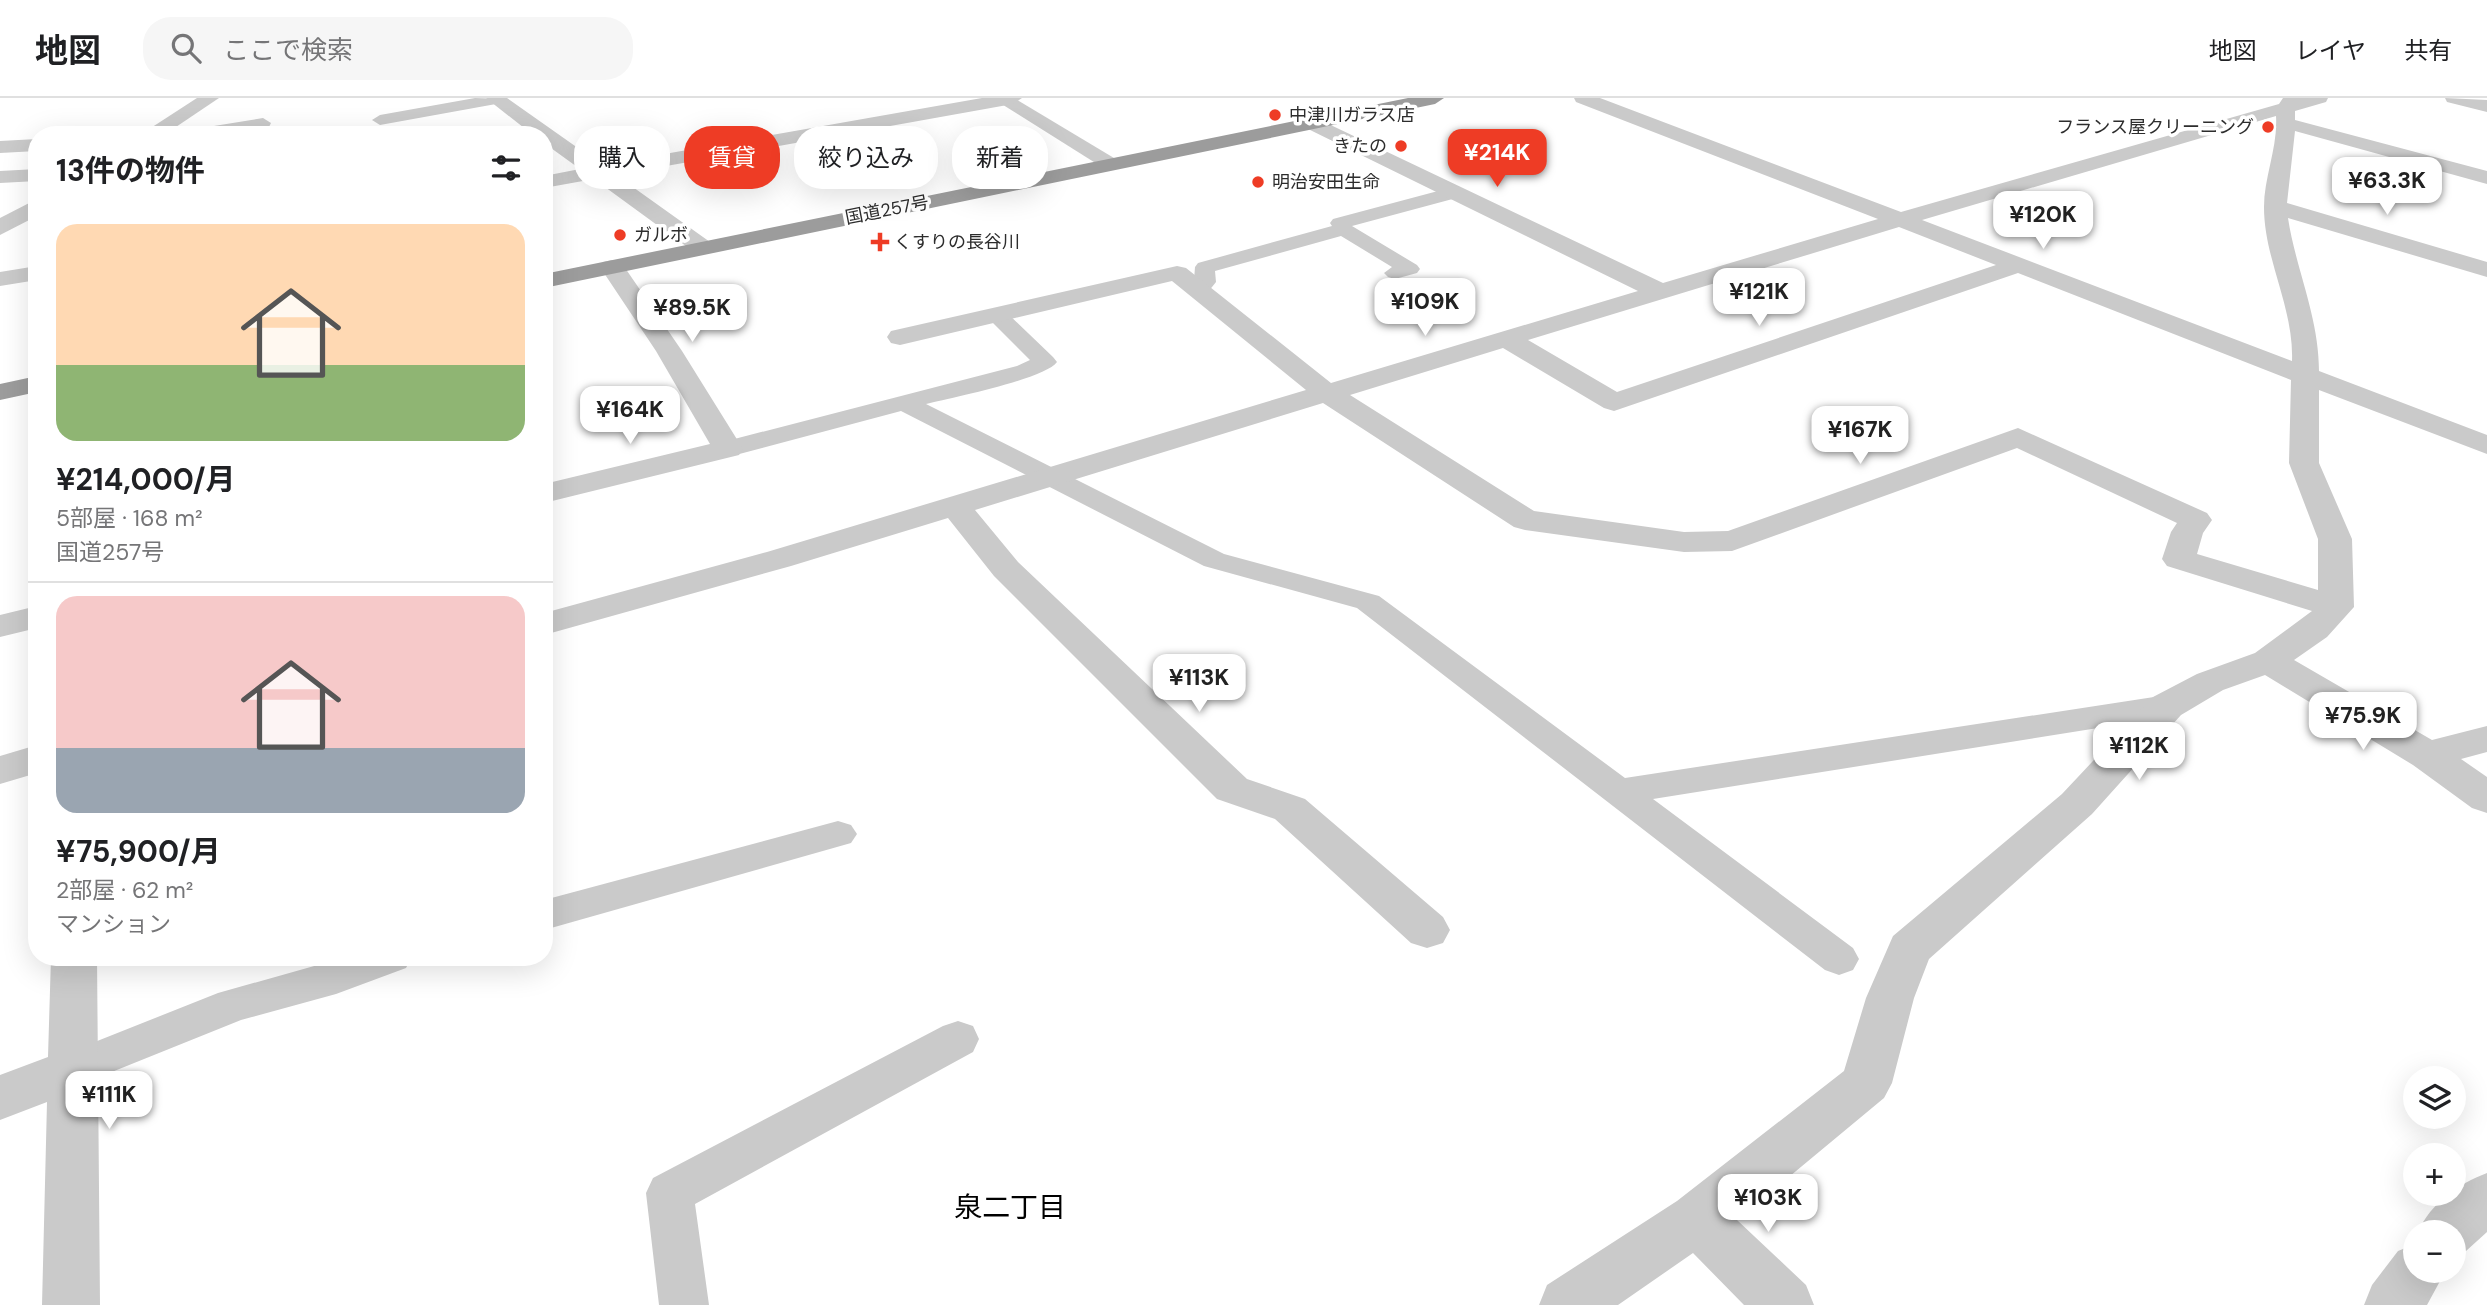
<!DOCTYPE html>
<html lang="ja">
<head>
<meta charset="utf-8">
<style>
	:root { --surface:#fff; --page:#f6f6f6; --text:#202124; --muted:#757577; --line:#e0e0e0; --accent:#ee3c25 }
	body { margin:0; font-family:"DM Sans","Noto Sans JP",sans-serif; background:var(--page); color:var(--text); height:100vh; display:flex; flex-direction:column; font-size:26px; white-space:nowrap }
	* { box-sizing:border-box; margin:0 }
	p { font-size:23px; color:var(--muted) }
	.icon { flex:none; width:38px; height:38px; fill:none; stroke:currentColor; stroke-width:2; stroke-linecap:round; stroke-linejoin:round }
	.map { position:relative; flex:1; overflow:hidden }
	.sheet { position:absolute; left:28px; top:28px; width:525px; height:840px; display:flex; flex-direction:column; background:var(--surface); border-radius:28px; box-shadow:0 7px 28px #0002 }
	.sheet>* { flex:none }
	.guide { position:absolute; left:574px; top:28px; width:665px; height:63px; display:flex; gap:14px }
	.fabs { position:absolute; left:2403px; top:968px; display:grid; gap:14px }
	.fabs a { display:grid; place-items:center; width:63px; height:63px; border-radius:50%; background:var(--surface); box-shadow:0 7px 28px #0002; font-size:35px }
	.price { position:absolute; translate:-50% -60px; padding:0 16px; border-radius:14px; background:#fff; color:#222; font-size:23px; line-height:46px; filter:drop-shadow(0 2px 4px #0008) }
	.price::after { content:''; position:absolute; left:50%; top:42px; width:21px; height:16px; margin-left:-10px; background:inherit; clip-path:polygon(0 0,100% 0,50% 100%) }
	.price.active { background:var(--accent); color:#fff }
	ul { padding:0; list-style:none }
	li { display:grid; align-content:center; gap:14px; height:371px; padding:0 28px }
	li+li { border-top:2px solid var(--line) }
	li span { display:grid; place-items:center; height:217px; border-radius:21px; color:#555 }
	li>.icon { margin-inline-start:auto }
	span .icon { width:126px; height:126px; fill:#fffc; stroke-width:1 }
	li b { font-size:30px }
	h2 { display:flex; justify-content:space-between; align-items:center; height:84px; padding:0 28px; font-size:30px }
	.tag { padding:0 24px; border-radius:28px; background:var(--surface); box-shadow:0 7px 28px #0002; font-size:24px; line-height:63px }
	.tag.active { background:var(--accent); color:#fff }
	header { display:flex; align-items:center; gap:42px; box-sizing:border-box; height:98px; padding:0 35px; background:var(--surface); border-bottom:2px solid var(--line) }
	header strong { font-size:33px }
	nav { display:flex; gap:38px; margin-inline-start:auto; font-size:24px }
	.search { width:490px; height:63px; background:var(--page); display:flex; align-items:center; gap:18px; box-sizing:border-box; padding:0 24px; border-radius:28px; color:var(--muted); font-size:26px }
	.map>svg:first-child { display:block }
</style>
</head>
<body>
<header>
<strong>地図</strong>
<div class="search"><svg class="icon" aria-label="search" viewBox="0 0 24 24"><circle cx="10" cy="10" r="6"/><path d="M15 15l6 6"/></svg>ここで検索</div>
<nav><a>地図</a><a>レイヤ</a><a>共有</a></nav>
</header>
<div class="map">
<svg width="2487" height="1207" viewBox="0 0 2487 1207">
	<rect width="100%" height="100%" fill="#fff"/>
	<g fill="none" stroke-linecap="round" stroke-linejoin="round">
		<!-- service -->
		<g fill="#cacaca" fill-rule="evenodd">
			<polygon points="475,0 504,1 496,6 380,27 372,22 380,17"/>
			<polygon points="263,20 271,25 269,29 222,37 181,37 189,32"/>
			<path d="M1453 89 1462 95 1460 99 1352 128 1417 167 1420 171 1417 175 1395 181 1388 179 1384 175 1392 169 1341 138 1215 173 1216 184C1209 194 1201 199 1189 196L1186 191 1194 182 1195 169 1198 165 1332 128 1330 125 1333 121Z"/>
			<path d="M996 210 1004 212 1053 259 1057 264C1045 281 951 300 926 306L1224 456 1379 498 1625 680 2167 597 2179 600 2184 608 2179 616 2167 619 1653 701 1853 850 1859 861 1853 872 1839 877 1825 872 1357 510 1204 468 901 313 728 359 719 357 715 351 719 345 1017 268 1030 262 985 217 988 212Z"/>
			<polygon points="838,723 851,727 857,736 851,745 544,832 544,802"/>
			<polygon points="346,859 412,859 406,870 336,896 241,922 72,990 57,985 50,972 57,959 218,895"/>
			<polygon points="958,923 973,928 979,941 973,954 695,1106 709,1207 659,1207 646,1095 653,1080 943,928"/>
		</g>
		<!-- minor -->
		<g fill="#cacaca" fill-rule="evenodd">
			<polygon points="197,0 219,0 164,37 140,37"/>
			<polygon points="992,0 1014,0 1119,63 1122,67 1119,71 1105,71"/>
			<path d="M1574 0H1600L1901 114 2279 6 2283 0H2328L2326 4 2295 13V22L2487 73V86L2295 33 2287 105 2487 164V179L2288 120C2296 172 2319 219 2319 273L2487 337V356L2319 292V365L2352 441 2354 509 2327 539 2294 562 2432 642 2487 628V654L2461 661 2487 679V715L2472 710 2413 667 2265 577 2223 592 2181 617 2092 716 1929 861 1914 900 1892 985 1884 1000 1737 1122 1806 1187 1814 1207H1744L1693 1155 1618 1207H1539L1547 1187 1677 1103 1844 973 1866 900 1893 838 2062 696 2153 599 2197 576 2255 555 2312 513 2167 468 2162 461 2171 434 2177 425 2017 350 1732 453 1684 454 1525 432 1514 429 1323 305 975 412 1018 464 1247 681 1305 701 1443 819 1450 832 1443 845 1427 850 1411 845 1275 721 1217 701 994 478 948 420 791 468 544 537V515L767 454 1306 292 1172 183 900 247 891 245 887 239 891 233 1177 168 1186 170 1331 285 1638 193 1304 29 1301 25 1304 21H1318L1663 185 1878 121 1576 4ZM2276 18C2278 49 2264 79 2264 109 2264 162 2294 209 2292 263L1922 122ZM1899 129 1996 167 1617 294 1528 242ZM2018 175 2291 282 2289 365 2318 441V492L2197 456 2203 435 2212 422 2207 415 2018 330 1728 433 1684 434 1534 413 1350 297 1503 250 1604 310 1614 313Z"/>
			<polygon points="2445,0 2487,2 2487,14 2447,4"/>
			<polygon points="37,41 37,53 0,55 0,43"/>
			<polygon points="37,71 37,83 0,85 0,73"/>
			<polygon points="37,101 37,118 0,137 0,120"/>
			<polygon points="612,162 621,164 682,253 743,351 739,357 544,405 544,386 710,346 656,253 600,169 603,164"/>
			<polygon points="37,508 37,530 0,539 0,517"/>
			<polygon points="37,647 37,675 0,686 0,658"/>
			<polygon points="51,859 97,859 100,1207 42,1207 47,1004 0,1022 0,977 48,959"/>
			<path d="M2487 1075V1134L2466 1153 2454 1157V1134H2418C2431 1105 2458 1086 2487 1075Z"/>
			<polygon points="2415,1146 2415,1172 2446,1172 2427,1207 2364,1207 2372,1187 2398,1153"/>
		</g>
		<!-- tertiary -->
		<g fill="#cacaca" fill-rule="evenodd">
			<polygon points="486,0 507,0 602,67 982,0 1022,0 1013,6 616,77 710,144 714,149 710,154 694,154 594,81 544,90 544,78 580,71 544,45 544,37 533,37"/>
			<polygon points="37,168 37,182 0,188 0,174"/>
		</g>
		<!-- trunk -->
		<g fill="#9c9c9c" fill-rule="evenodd">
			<polygon points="1408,0 1444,0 1435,6 544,190 544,176"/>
			<polygon points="37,278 37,294 0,302 0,286"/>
		</g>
	</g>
	<!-- markers -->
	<g fill="#ee3c25" stroke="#fff" stroke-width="2.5">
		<circle cx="1275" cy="17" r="7"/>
		<circle cx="2268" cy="29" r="7"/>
		<circle cx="1401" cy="48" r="7"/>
		<circle cx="1258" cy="84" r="7"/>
		<circle cx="620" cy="137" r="7"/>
		<path d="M876.5 133.5h7v7h7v7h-7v7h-7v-7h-7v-7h7z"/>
	</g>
	<g text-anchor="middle" stroke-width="7" stroke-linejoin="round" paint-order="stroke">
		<!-- far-poi labels -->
		<g font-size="18" fill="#2d2d2d" stroke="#fff" text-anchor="start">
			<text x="1289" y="23">中津川ガラス店</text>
			<text x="2254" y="35" text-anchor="end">フランス屋クリーニング</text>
			<text x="1387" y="54" text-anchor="end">きたの</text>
			<text x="1272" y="90">明治安田生命</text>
			<text x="634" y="143">ガルボ</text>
			<text x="894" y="150">くすりの長谷川</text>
		</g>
		<!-- far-street labels -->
		<g font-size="18" fill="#2d2d2d" stroke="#fff">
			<text transform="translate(887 112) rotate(-11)" y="6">国道257号</text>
		</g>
		<!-- near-neighbourhood labels -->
		<g font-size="28" fill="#000" stroke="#fff">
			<text x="1010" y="1119">泉二丁目</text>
		</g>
	</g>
</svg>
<div class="fabs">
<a><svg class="icon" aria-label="layers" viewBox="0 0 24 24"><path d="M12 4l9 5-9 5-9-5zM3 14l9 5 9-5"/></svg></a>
<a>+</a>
<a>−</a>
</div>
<b class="price active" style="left:1497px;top:91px">¥214K</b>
<b class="price" style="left:2387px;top:119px">¥63.3K</b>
<b class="price" style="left:2043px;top:153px">¥120K</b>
<b class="price" style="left:1759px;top:230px">¥121K</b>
<b class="price" style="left:1425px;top:240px">¥109K</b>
<b class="price" style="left:692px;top:246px">¥89.5K</b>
<b class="price" style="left:630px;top:348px">¥164K</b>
<b class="price" style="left:1860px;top:368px">¥167K</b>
<b class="price" style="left:1199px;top:616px">¥113K</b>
<b class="price" style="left:2363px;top:654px">¥75.9K</b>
<b class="price" style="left:2139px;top:684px">¥112K</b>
<b class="price" style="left:109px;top:1033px">¥111K</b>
<b class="price" style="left:1768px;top:1136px">¥103K</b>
<div class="guide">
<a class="tag">購入</a>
<a class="tag active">賃貸</a>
<a class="tag">絞り込み</a>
<a class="tag">新着</a>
</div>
<section class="sheet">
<h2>13件の物件<svg class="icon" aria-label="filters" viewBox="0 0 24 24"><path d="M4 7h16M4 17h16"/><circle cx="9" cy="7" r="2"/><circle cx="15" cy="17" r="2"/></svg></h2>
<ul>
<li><span style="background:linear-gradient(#ffd9b3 65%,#8fb573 0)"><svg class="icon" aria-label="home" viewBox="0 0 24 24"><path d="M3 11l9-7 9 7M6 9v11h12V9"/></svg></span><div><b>¥214,000/月</b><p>5部屋 · 168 m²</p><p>国道257号</p></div></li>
<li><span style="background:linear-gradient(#f6c9c9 70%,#9aa5b1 0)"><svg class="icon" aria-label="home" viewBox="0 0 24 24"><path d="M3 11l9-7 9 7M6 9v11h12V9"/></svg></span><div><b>¥75,900/月</b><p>2部屋 · 62 m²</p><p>マンション</p></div></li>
</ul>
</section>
</div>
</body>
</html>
